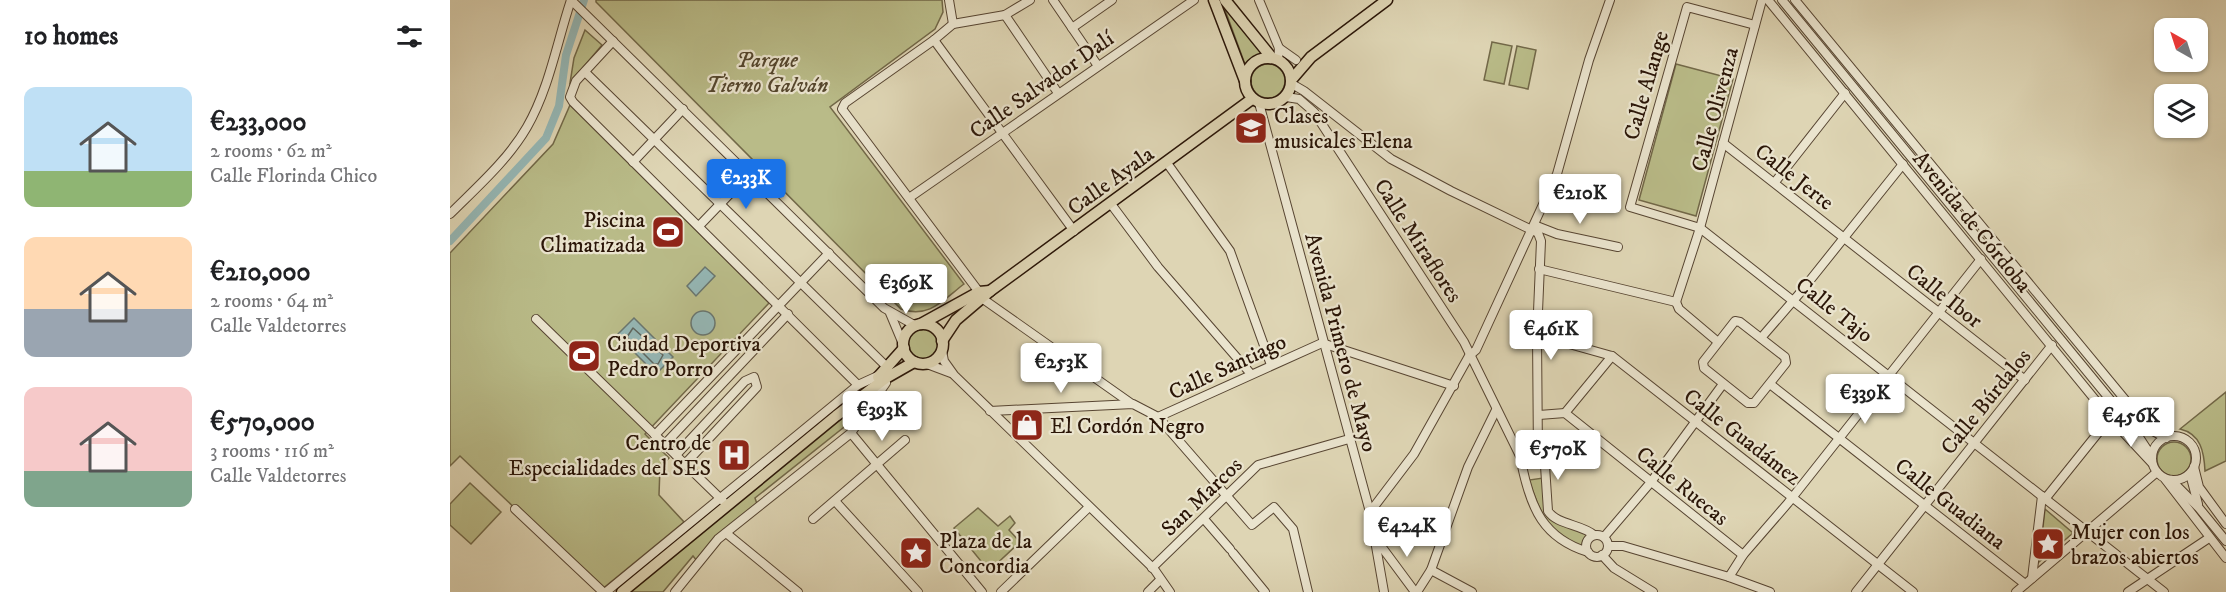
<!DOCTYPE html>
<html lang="en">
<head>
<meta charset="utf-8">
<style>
	:root { --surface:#fff; --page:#f2f2f2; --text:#202124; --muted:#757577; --accent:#1a73e8 }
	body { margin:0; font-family:"IM FELL DW Pica",serif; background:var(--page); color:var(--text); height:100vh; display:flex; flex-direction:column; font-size:22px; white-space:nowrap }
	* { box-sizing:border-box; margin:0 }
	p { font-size:20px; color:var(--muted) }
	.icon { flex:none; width:33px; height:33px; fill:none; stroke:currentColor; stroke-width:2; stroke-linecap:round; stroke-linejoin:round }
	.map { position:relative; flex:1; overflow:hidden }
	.sheet { display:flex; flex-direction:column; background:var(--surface); width:450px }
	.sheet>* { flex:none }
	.needle { width:39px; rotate:321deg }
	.controls { position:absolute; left:1704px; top:18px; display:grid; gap:12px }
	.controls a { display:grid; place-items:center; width:54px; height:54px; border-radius:12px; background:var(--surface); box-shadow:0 2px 4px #0004; font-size:30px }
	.price { position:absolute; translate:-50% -51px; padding:0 14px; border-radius:6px; background:#fff; color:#222; font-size:20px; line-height:39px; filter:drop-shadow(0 2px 3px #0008) }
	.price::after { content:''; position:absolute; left:50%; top:36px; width:18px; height:14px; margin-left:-9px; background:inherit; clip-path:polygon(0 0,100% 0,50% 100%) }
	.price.on { background:var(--accent); color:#fff }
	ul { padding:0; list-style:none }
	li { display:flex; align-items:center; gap:18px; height:150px; padding:0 24px }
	li span { display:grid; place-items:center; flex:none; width:168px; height:120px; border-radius:12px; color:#555 }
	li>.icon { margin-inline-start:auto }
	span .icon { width:72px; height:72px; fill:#fffc; stroke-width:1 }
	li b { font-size:26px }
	h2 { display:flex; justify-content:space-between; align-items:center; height:72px; padding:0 24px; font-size:26px }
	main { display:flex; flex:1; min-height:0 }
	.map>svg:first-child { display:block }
</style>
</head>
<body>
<main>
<section class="sheet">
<h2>10 homes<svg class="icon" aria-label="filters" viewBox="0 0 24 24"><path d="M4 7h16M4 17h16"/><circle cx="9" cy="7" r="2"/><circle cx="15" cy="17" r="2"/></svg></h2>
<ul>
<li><span style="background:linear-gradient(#bfe0f5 70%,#8fb573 0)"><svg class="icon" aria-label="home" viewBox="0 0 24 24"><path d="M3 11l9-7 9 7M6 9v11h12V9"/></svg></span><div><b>€233,000</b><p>2 rooms · 62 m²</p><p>Calle Florinda Chico</p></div></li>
<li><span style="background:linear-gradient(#ffd9b3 60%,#9aa5b1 0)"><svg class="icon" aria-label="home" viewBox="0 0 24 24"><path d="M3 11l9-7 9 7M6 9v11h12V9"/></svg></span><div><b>€210,000</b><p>2 rooms · 64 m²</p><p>Calle Valdetorres</p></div></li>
<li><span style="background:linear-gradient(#f6c9c9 70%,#7fa58c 0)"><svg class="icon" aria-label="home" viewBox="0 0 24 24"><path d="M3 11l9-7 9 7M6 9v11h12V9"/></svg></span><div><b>€570,000</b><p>3 rooms · 116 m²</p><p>Calle Valdetorres</p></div></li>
</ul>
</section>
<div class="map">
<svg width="1776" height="592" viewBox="0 0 1776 592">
	<rect width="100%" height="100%" fill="#ded5b4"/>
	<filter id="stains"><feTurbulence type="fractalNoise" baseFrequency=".00333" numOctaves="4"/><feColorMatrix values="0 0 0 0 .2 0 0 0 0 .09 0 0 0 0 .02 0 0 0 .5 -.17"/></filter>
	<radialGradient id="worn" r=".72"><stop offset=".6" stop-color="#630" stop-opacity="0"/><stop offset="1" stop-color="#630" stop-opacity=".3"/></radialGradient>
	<!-- green -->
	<g fill="#b9bb88" stroke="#726848" stroke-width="1.5">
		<path d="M146 0H492L493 12 485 29 380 107 514 284C493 300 479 319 451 309L146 2Z"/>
		<polygon points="774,7 818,56 806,58 796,67"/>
		<polygon points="135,30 152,45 120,83 124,58"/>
		<polygon points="1042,42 1062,46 1054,84 1034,80"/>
		<polygon points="1067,46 1086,50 1078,89 1059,85"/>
		<circle cx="818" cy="81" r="17"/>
		<polygon points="1226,64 1283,79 1246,216 1189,200"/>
		<polygon points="120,105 319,303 195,434 219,458 210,467 209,495 234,522 151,590 10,456 0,466 0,253 103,144"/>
		<circle cx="472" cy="344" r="16"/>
		<polygon points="423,392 401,427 398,424 305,498 307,504 247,561 243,556 213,592 172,592"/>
		<path d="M1776 392V461L1755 471C1754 452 1751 434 1730 429Z"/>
		<circle cx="1724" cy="459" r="17"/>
		<path d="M1093 478 1095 508 1142 534 1135 539 1133 550C1099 534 1090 514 1079 480Z"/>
		<polygon points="20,483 51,512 21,544 0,525 0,504"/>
		<polygon points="528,508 548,526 560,516 565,523 559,530 570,542 539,571 504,528"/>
		<polygon points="1595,509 1623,533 1589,562"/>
	</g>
	<!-- water -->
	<g fill="#95b7b5" stroke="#6a766f" stroke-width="1.5">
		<polygon points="255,267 265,276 246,296 237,286"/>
		<circle cx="253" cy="323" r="12"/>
		<polygon points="184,318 223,357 206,374 167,335"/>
	</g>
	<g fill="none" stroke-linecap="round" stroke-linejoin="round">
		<!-- shore -->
		<polygon stroke="#60665e" stroke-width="1.5" points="183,328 213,355 208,364 204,364 177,337"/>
		<!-- canal -->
		<polyline stroke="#95b7b5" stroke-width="8" points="0,241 96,138 109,106 116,55 134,0"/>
		<defs>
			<g id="minor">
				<polyline points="121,0 434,308 466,326"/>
				<polyline points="499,0 503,24"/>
				<polyline points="603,0 648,66"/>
				<polyline points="809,0 829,48 828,60"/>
				<polyline points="1318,0 1660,418 1702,463"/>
				<polyline points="1332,0 1681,425 1702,457"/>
				<polyline points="1345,0 1691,419 1703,431 1716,438"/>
				<polyline points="555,15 608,93"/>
				<polyline points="1305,25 1237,7 1180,207 1250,228 1714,592"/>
				<polyline points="622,28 662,0"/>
				<polyline points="484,40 624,231"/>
				<polyline points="163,41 126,81 120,97 123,102 408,385"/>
				<polyline points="829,48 846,60"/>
				<polyline points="135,72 438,368"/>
				<path d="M842 84 854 91 941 159 1001 191 1088 233 1091 241 1087 335 1088 457 1095 466 1098 511C1107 525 1131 524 1144 535"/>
				<polyline points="836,97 849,99 864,112 1014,342 1073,462"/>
				<polyline points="809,103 920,512 934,592"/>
				<polyline points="1273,143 1575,380"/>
				<polyline points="183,162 233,109"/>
				<polyline points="717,163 780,251 821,365"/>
				<polyline points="1325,182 1395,93"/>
				<polyline points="459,198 744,0"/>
				<polyline points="661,204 708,267 801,374"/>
				<path d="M0 214C27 187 58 160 77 127 99 89 107 42 121 0"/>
				<polyline points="1084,225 1107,234 1168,247"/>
				<polyline points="249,226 299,174"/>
				<polyline points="1089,269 1226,302"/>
				<polyline points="529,292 392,109 395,103 484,40 503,24 555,15 580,0"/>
				<polyline points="533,299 682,404"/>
				<polyline points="1226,302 1250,228 1312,0"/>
				<polyline points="1226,302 1229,309 1268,342"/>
				<polyline points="440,313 453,344"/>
				<polyline points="86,319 273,501"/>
				<polygon points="1285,321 1290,322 1335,357 1336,363 1304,403 1298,403 1254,368 1253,362"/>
				<polyline points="1087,335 1162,356 1463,592"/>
				<polyline points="1311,338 1349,294 1453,164"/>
				<polyline points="492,351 494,361 504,375 704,569 720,592"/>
				<polyline points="477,364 501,373"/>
				<polyline points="1320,384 1575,584"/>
				<polyline points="540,411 683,404 708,417 802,525 824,507 843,529 858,592"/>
				<polyline points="1115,413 1162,356"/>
				<polyline points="1089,415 1115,413 1293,555"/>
				<polyline points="708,417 872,343 1004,386"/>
				<polyline points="401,433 532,592"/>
				<polyline points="205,435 379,253"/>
				<circle cx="1724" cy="458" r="22"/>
				<polyline points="215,444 338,314"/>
				<polyline points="226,455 295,381 304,377 307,387 235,464"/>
				<path d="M1088 457H1079L1072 466C1081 508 1093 538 1138 552"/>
				<polyline points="1744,467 1749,487 1776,524"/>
				<polyline points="1740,474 1748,504"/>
				<polyline points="1715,479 1776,558"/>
				<polyline points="1721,480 1749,508 1776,541"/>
				<polyline points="1595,499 1660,418"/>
				<polyline points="385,501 468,592"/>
				<polyline points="65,509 153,592"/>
				<polyline points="920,512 964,454 1019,356 1026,350 1107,174 1139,60 1160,0"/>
				<polyline points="363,519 455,440"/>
				<polyline points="754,519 780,549"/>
				<polyline points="276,533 348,592"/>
				<circle cx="1147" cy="546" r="11"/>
				<polyline points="1154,537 1201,482 1273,384"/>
				<polyline points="928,542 965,592"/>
				<polyline points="1158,546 1173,546 1279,577 1320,592"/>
				<polyline points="783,553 815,592"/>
				<polyline points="1152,555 1164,568 1203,592"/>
				<polyline points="702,568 808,465 899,439"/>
				<polyline points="981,570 1022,592"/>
				<polyline points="1279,577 1293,555 1338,503 1531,259"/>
				<polyline points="1582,578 1592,496"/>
				<polyline points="156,592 408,385 432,374"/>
				<polyline points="225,592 268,539 401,433 436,383"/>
				<polyline points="551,592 639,507"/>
				<polyline points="698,592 710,580"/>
				<polyline points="967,592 981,570 1018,467 1046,410"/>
				<polyline points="1406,592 1602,345"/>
				<polyline points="1566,592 1707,472"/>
				<polyline points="1678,592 1759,538"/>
			</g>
			<g id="major">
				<polyline points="764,0 795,81"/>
				<polyline points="775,0 822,58"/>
				<circle cx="818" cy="81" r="23"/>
				<polyline points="842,79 861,57 937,0"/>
				<polyline points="471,324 529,292 540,291"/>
				<circle cx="473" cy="344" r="20"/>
				<polyline points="492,341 506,320 540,291 802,99"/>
				<polyline points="428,377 454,348"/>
				<polyline points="172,592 386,416 436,378 464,362"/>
			</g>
		</defs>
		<!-- minor casing -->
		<use href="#minor" stroke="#574532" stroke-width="10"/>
		<!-- major casing -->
		<use href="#major" stroke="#2a1507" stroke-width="13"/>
		<!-- minor -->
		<use href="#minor" stroke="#eae4ce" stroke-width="8"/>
		<!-- major -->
		<use href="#major" stroke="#ded5b4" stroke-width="10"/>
	</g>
	<!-- icons -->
	<defs>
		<symbol id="university-square" viewBox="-11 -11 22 22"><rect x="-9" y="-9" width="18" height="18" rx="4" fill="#8f2418" stroke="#eae4ce"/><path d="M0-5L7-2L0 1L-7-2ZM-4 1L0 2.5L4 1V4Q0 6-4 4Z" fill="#fff"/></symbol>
		<symbol id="stadium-square" viewBox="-11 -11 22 22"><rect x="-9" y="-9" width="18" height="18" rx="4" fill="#8f2418" stroke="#eae4ce"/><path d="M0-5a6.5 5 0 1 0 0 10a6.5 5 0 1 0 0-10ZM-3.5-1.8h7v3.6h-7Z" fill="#fff"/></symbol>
		<symbol id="shop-square" viewBox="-11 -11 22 22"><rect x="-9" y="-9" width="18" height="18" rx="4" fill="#8f2418" stroke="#eae4ce"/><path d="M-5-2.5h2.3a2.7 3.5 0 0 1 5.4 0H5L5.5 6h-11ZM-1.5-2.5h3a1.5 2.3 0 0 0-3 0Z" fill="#fff"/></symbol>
		<symbol id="hospital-square" viewBox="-11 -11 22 22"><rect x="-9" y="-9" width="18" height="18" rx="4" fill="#8f2418" stroke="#eae4ce"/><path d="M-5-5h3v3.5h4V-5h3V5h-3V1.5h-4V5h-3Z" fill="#fff"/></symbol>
		<symbol id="sight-square" viewBox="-11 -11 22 22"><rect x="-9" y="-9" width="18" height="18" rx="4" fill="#8f2418" stroke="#eae4ce"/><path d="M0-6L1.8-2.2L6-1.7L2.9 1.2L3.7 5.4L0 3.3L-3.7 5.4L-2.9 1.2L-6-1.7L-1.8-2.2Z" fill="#fff"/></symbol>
	</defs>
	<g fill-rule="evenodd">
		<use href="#university-square" x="782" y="109" width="38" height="38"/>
		<use href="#stadium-square" x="199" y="213" width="38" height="38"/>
		<use href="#stadium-square" x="115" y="337" width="38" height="38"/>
		<use href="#shop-square" x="558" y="406" width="38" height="38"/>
		<use href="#hospital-square" x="265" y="436" width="38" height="38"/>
		<use href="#sight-square" x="1579" y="525" width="38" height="38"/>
		<use href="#sight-square" x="447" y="534" width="38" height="38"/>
	</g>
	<g text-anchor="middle" stroke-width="4.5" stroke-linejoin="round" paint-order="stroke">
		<!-- park labels -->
		<g font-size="22" font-style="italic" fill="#55472e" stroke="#eae4ce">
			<text x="317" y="67">Parque<tspan x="317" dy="25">Tierno Galván</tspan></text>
		</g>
		<!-- street labels -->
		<g font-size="22" fill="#2a1507" stroke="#eae4ce">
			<text transform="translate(591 84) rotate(-35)" y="8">Calle Salvador Dalí</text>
			<text transform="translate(1195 85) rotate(-74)" y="8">Calle Alange</text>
			<text transform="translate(1264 109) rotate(-75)" y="8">Calle Olivenza</text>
			<text transform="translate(1345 176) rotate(38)" y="8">Calle Jerte</text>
			<text transform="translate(660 180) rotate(-36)" y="8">Calle Ayala</text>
			<text transform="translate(1523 221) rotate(51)" y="8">Avenida de Córdoba</text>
			<text transform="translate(969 240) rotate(57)" y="8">Calle Miraflores</text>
			<text transform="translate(1495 295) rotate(38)" y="8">Calle Ibor</text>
			<text transform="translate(1385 309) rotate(38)" y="8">Calle Tajo</text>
			<text transform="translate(892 342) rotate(75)" y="8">Avenida Primero de Mayo</text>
			<text transform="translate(777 366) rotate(-25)" y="8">Calle Santiago</text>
			<text transform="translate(1535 401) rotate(-51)" y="8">Calle Búrdalos</text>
			<text transform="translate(1293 436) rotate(38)" y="8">Calle Guadámez</text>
			<text transform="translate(1233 485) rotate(39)" y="8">Calle Ruecas</text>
			<text transform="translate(751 496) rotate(-44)" y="8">San Marcos</text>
			<text transform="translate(1501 503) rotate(38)" y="8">Calle Guadiana</text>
		</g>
		<!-- poi labels -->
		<g font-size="22" fill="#2a1507" stroke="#eae4ce" text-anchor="start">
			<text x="824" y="123">Clases<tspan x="824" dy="25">musicales Elena</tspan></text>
			<text x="195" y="227" text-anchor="end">Piscina<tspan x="195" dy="25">Climatizada</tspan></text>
			<text x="157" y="351">Ciudad Deportiva<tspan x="157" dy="25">Pedro Porro</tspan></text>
			<text x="600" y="433">El Cordón Negro</text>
			<text x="261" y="450" text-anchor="end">Centro de<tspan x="261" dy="25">Especialidades del SES</tspan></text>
			<text x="1621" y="539">Mujer con los<tspan x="1621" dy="25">brazos abiertos</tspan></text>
			<text x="489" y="548">Plaza de la<tspan x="489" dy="25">Concordia</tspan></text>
		</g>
	</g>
	<rect width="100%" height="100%" filter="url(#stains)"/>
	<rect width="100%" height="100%" fill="url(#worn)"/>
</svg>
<div class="controls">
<a><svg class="needle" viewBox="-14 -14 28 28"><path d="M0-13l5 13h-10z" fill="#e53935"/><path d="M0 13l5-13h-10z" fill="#757577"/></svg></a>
<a><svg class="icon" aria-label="layers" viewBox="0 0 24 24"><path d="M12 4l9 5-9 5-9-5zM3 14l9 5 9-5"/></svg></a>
</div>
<b class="price on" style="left:296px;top:210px">€233K</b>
<b class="price" style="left:1130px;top:225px">€210K</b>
<b class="price" style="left:456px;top:315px">€369K</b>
<b class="price" style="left:1101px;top:361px">€461K</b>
<b class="price" style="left:611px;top:394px">€253K</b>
<b class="price" style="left:1415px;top:425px">€339K</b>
<b class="price" style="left:432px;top:442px">€393K</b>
<b class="price" style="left:1681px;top:448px">€456K</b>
<b class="price" style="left:1108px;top:481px">€570K</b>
<b class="price" style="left:957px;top:558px">€424K</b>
</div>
</main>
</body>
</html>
